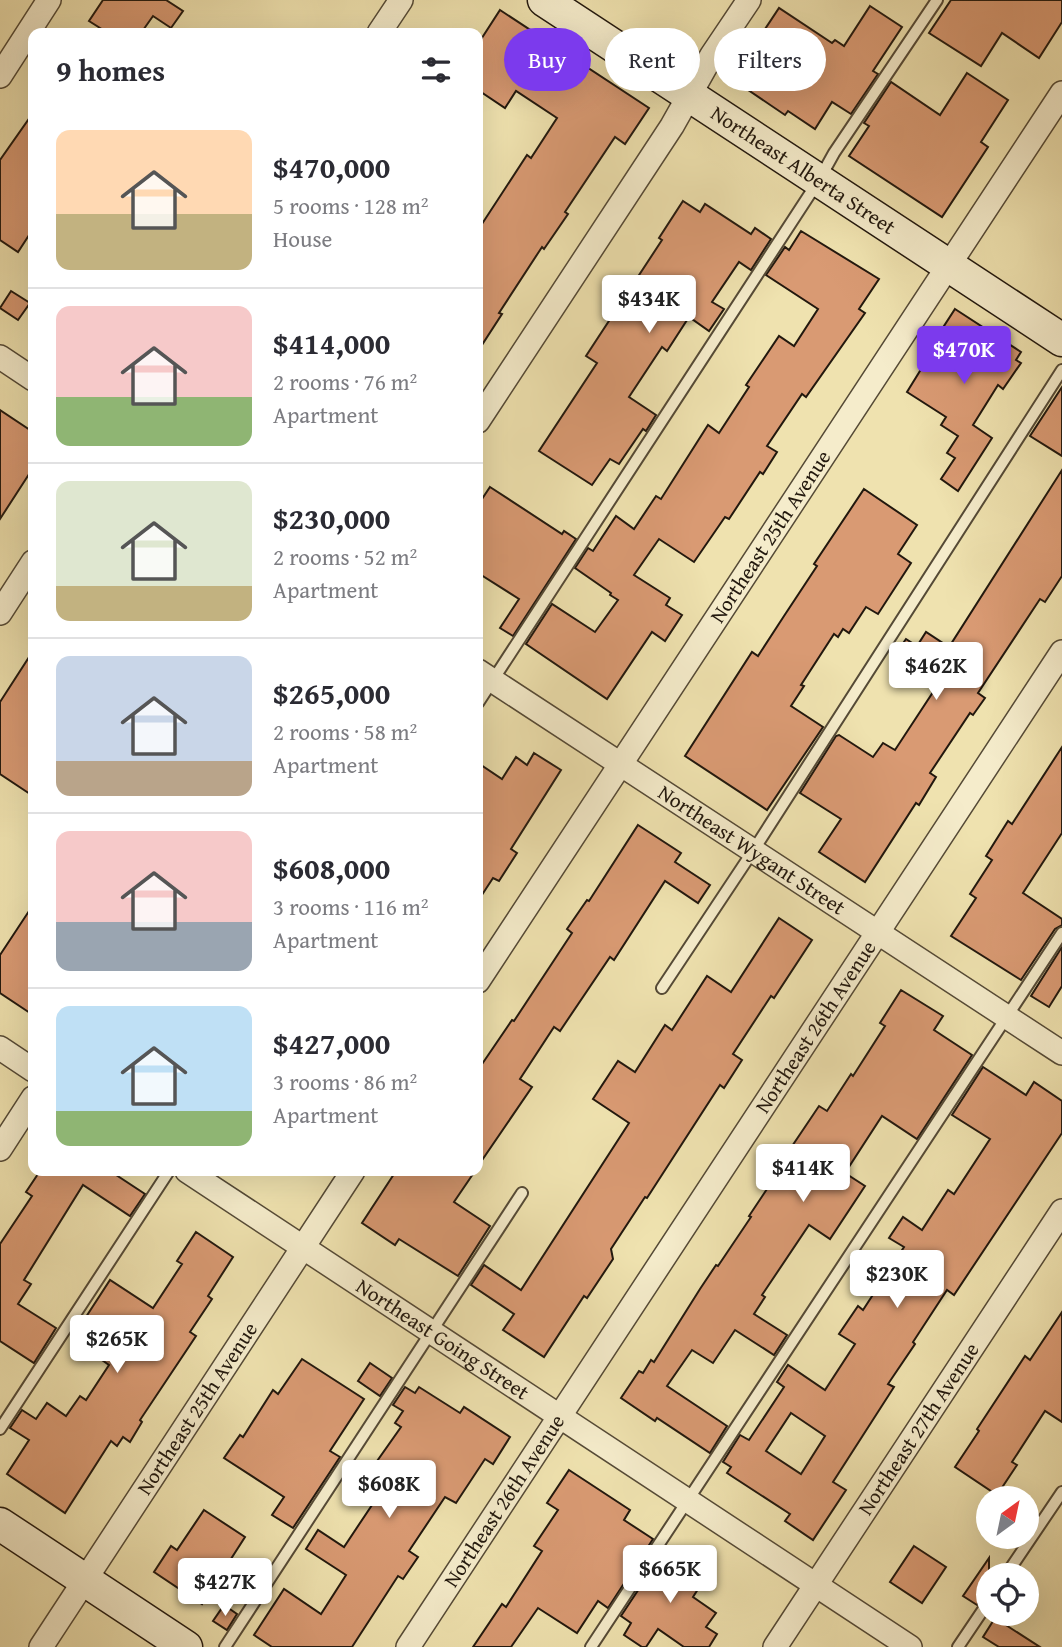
<!DOCTYPE html>
<html lang="en">
<head>
<meta charset="utf-8">
<style>
	:root { --surface:#fff; --page:#f2f2f3; --text:#2b2b33; --muted:#7c7c81; --line:#e1e1e2; --accent:#7c3aed }
	body { margin:0; font-family:"Gentium Book Plus",serif; background:var(--page); color:var(--text); height:100vh; display:flex; flex-direction:column; font-size:26px; white-space:nowrap }
	* { box-sizing:border-box; margin:0 }
	p { font-size:23px; color:var(--muted) }
	.icon { flex:none; width:38px; height:38px; fill:none; stroke:currentColor; stroke-width:2; stroke-linecap:round; stroke-linejoin:round }
	.map { position:relative; flex:1; overflow:hidden }
	.drawer { position:absolute; left:28px; top:28px; width:455px; height:1148px; display:flex; flex-direction:column; background:var(--surface); border-radius:14px; box-shadow:0 7px 28px #0002 }
	.drawer>* { flex:none }
	.banner { position:absolute; left:504px; top:28px; width:452px; height:63px; display:flex; gap:14px }
	.needle { width:46px; rotate:33deg }
	.controls { position:absolute; left:976px; top:1486px; display:grid; gap:14px }
	.controls a { display:grid; place-items:center; width:63px; height:63px; border-radius:50%; background:var(--surface); box-shadow:0 7px 28px #0002; font-size:35px }
	.price { position:absolute; translate:-50% -60px; padding:0 16px; border-radius:7px; background:#fff; color:#222; font-size:23px; line-height:46px; filter:drop-shadow(0 2px 4px #0008) }
	.price::after { content:''; position:absolute; left:50%; top:42px; width:21px; height:16px; margin-left:-10px; background:inherit; clip-path:polygon(0 0,100% 0,50% 100%) }
	.price.selected { background:var(--accent); color:#fff }
	ul { padding:0; list-style:none }
	li { display:flex; align-items:center; gap:21px; height:175px; padding:0 28px }
	li+li { border-top:2px solid var(--line) }
	li span { display:grid; place-items:center; flex:none; width:196px; height:140px; border-radius:14px; color:#555 }
	li>.icon { margin-inline-start:auto }
	span .icon { width:84px; height:84px; fill:#fffc; stroke-width:1 }
	li b { font-size:30px }
	h2 { display:flex; justify-content:space-between; align-items:center; height:84px; padding:0 28px; font-size:30px }
	.tag { padding:0 24px; border-radius:32px; background:var(--surface); box-shadow:0 7px 28px #0002; font-size:24px; line-height:63px }
	.tag.selected { background:var(--accent); color:#fff }
	.map>svg:first-child { display:block }
</style>
</head>
<body>
<div class="map">
<svg width="1062" height="1647" viewBox="0 0 1062 1647">
	<rect width="100%" height="100%" fill="#efe2af"/>
	<filter id="stains"><feTurbulence type="fractalNoise" baseFrequency=".00286" numOctaves="4"/><feColorMatrix values="0 0 0 0 .2 0 0 0 0 .09 0 0 0 0 .02 0 0 0 .5 -.17"/></filter>
	<radialGradient id="worn" r=".72"><stop offset=".6" stop-color="#630" stop-opacity="0"/><stop offset="1" stop-color="#630" stop-opacity=".3"/></radialGradient>
	<!-- building -->
	<g fill="#d99a73" stroke="#22180e" stroke-width="2" fill-rule="evenodd">
		<polygon points="103,0 166,0 183,11 171,28 153,16 141,33 108,33 89,21"/>
		<polygon points="951,0 1062,0 1062,22 1039,58 1002,33 981,66 929,33"/>
		<polygon points="870,6 902,27 873,71 878,74 851,114 832,102 815,129 788,111 785,115 732,79 779,8 832,43 835,40 844,46"/>
		<polygon points="500,10 649,108 625,144 615,137 565,212 568,214 544,249 542,247 499,313 502,314 478,351 478,230 527,155 531,158 557,118 516,91 505,108 478,90 478,44"/>
		<polygon points="967,73 1008,100 981,142 988,147 942,217 849,156 869,126 864,123 891,82 940,115"/>
		<polygon points="33,113 33,229 18,252 0,240 0,160"/>
		<polygon points="683,201 700,212 705,204 751,234 755,228 771,239 751,270 739,262 712,302 724,309 709,331 689,317 667,351 662,347 629,397 656,415 646,431 643,429 619,464 610,459 592,485 539,451 597,363 586,356 662,240 659,238"/>
		<polygon points="801,231 879,279 859,309 865,313 806,397 802,394 767,446 777,452 763,474 760,472 729,519 725,517 694,562 659,539 634,575 670,598 666,605 682,615 665,641 652,632 607,699 526,644 552,604 595,632 618,600 610,595 611,593 575,568 588,548 593,551 616,516 634,529 656,496 661,499 708,425 719,433 749,387 746,385 779,336 794,346 818,309 766,275 785,247 789,250"/>
		<polygon points="11,291 30,303 18,320 0,308"/>
		<polygon points="955,309 1021,352 1016,360 1021,363 1003,389 998,385 973,425 992,438 958,491 941,479 955,458 947,453 958,436 941,425 946,417 907,392 936,345 933,343"/>
		<polygon points="1062,387 1062,456 1030,436"/>
		<polygon points="0,410 33,432 33,468 0,519"/>
		<polygon points="1062,470 1062,576 1045,602 1040,599 978,693 985,698 973,715 970,713 930,773 936,777 919,805 916,803 865,882 819,852 841,819 800,793 836,736 839,735 873,757 883,743 895,750 935,689 927,684 931,679 894,656 906,639 917,646 926,632 949,647"/>
		<polygon points="490,487 562,534 564,531 576,539 513,636 500,628 519,599 478,573 478,505"/>
		<polygon points="864,489 917,525 898,554 911,563 878,614 866,607 849,633 843,629 838,637 834,634 801,685 804,686 791,706 823,727 767,810 685,756 752,652 758,656 784,616 817,566 814,564"/>
		<polygon points="33,651 33,796 0,774 0,702"/>
		<polygon points="1062,747 1062,833 1023,893 1062,919 1062,925 1055,929 1021,980 951,936 976,898 970,894 992,860 986,856 1008,821 1012,824"/>
		<polygon points="534,753 561,770 511,849 517,853 499,881 493,878 478,901 478,763 502,779 516,757 527,765"/>
		<polygon points="638,825 681,853 675,862 710,885 698,903 665,881 614,960 610,957 560,1031 554,1027 520,1079 532,1087 478,1166 478,1070 512,1020 514,1021 572,933 567,929 587,900 589,901"/>
		<polygon points="33,905 33,1015 0,993 0,955"/>
		<polygon points="779,918 812,940 774,998 771,996 733,1054 742,1060 724,1088 720,1085 647,1198 645,1197 611,1249 613,1259 587,1298 584,1296 544,1357 503,1330 514,1314 471,1285 484,1265 521,1290 629,1123 593,1099 618,1061 635,1072 665,1025 672,1030 707,976 731,992"/>
		<polygon points="1062,947 1062,986 1049,1007 1031,996"/>
		<polygon points="901,990 943,1016 934,1030 972,1055 917,1139 882,1116 845,1173 865,1186 830,1239 809,1225 762,1295 765,1297 754,1314 787,1335 774,1355 735,1330 713,1363 692,1350 667,1386 727,1426 710,1453 657,1418 655,1421 621,1398 639,1371 643,1373 651,1360 654,1362 700,1289 716,1265 718,1266 751,1217 749,1216 777,1174 774,1173 819,1106 827,1111 851,1074 853,1076 885,1026 880,1023"/>
		<path d="M983 1067 1026 1095 1034 1082 1062 1101V1133L954 1295 947 1290 913 1342 915 1344 888 1384 894 1387 833 1482 846 1490 813 1540 785 1521 790 1514 727 1473 731 1467 723 1462 740 1435 749 1440 784 1387 777 1382 788 1365 825 1390 855 1344 839 1334 858 1306 863 1310 904 1247 889 1238 903 1217 922 1230 948 1190 954 1194 990 1139 952 1115ZM791 1413 825 1436 801 1474 766 1451Z"/>
		<polygon points="40,1171 110,1171 145,1194 130,1216 83,1185 24,1280 31,1284 18,1304 56,1328 34,1363 0,1341 0,1244 32,1196 26,1192"/>
		<polygon points="396,1171 475,1171 454,1202 490,1226 458,1276 399,1239 395,1245 362,1223"/>
		<polygon points="196,1232 233,1257 208,1296 212,1299 190,1332 196,1336 140,1420 142,1422 130,1442 123,1437 117,1446 111,1441 65,1513 7,1474 29,1440 10,1428 22,1410 36,1419 47,1403 66,1416 80,1396 86,1400 109,1365 72,1339 84,1320 110,1280 153,1308 182,1264 177,1261"/>
		<polygon points="1062,1312 1062,1422 1045,1411 1012,1462 1017,1465 997,1495 955,1467 979,1431 977,1429 1025,1356 1030,1360"/>
		<polygon points="302,1359 364,1399 330,1451 340,1457 293,1528 272,1515 284,1497 224,1458 240,1435 243,1437 273,1390 278,1394"/>
		<polygon points="370,1363 392,1378 380,1396 358,1381"/>
		<polygon points="405,1387 415,1393 419,1387 460,1413 464,1407 510,1437 493,1464 485,1459 456,1503 445,1497 409,1551 418,1557 403,1579 398,1576 352,1647 272,1647 254,1635 284,1589 321,1614 346,1575 306,1549 318,1530 344,1547 374,1502 356,1491 401,1427 395,1423 403,1411 393,1405"/>
		<polygon points="569,1470 630,1510 624,1520 653,1539 608,1608 598,1601 577,1633 538,1608 511,1647 473,1647 502,1604 506,1607 542,1551 534,1546 558,1510 547,1503"/>
		<polygon points="204,1510 245,1537 202,1604 154,1572 171,1546 177,1550"/>
		<polygon points="914,1546 946,1567 922,1603 890,1582"/>
		<polygon points="666,1548 707,1575 693,1597 716,1613 706,1627 717,1634 709,1647 684,1647 658,1629 646,1647 642,1647 624,1635 631,1623 621,1616"/>
		<polygon points="989,1558 989,1593 983,1596 977,1605 963,1596"/>
		<polygon points="224,1605 237,1614 227,1630 213,1621"/>
		<polygon points="995,1618 1040,1647 999,1647 983,1637"/>
	</g>
	<g fill="none" stroke-linecap="round" stroke-linejoin="round">
		<defs>
			<g id="lane">
				<polyline points="478,703 819,180 834,153 937,0"/>
				<polyline points="662,988 753,851 1062,370"/>
				<polyline points="0,1429 169,1171"/>
				<polyline points="1006,1575 1062,1492"/>
				<polyline points="225,1647 522,1193"/>
				<polyline points="591,1647 1062,933"/>
				<polyline points="958,1647 989,1601"/>
			</g>
			<g id="street">
				<polyline points="379,33 401,0"/>
				<polyline points="0,76 49,0"/>
				<polyline points="0,357 33,379"/>
				<polyline points="478,421 672,126 712,55 749,0"/>
				<polyline points="0,613 33,562"/>
				<path id="s1" d="M478 671 1062 1053"/>
				<path id="s2" d="M478 981 1062 93"/>
				<polyline points="0,1048 33,1070"/>
				<polyline points="0,1149 33,1098"/>
				<path id="s3" d="M187 1171 910 1647"/>
				<path id="s4" d="M41 1647 353 1171"/>
				<path id="s5" d="M408 1647 1062 652"/>
				<path id="s6" d="M775 1647 1062 1211"/>
			</g>
			<g id="secondary">
				<path id="s7" d="M544 0 1062 340"/>
				<polyline points="0,1524 186,1647"/>
			</g>
		</defs>
		<!-- lane casing -->
		<use href="#lane" stroke="#554a36" stroke-width="14"/>
		<!-- street casing -->
		<use href="#street" stroke="#554a36" stroke-width="26"/>
		<!-- secondary casing -->
		<use href="#secondary" stroke="#22180e" stroke-width="35"/>
		<!-- lane -->
		<use href="#lane" stroke="#f5eccb" stroke-width="10"/>
		<!-- street -->
		<use href="#street" stroke="#f5eccb" stroke-width="23"/>
		<!-- secondary -->
		<use href="#secondary" stroke="#f5eccb" stroke-width="32"/>
	</g>
	<g text-anchor="middle" stroke-width="6" stroke-linejoin="round" paint-order="stroke">
		<!-- street labels -->
		<g font-size="21" fill="#22180e" stroke="#f5eccb">
			<text dy="7" stroke="none"><textPath href="#s7" startOffset="310">Northeast Alberta Street</textPath></text>
			<text dy="7" stroke="none"><textPath href="#s2" startOffset="532">Northeast 25th Avenue</textPath></text>
			<text dy="7" stroke="none"><textPath href="#s1" startOffset="327">Northeast Wygant Street</textPath></text>
			<text dy="7" stroke="none"><textPath href="#s5" startOffset="742">Northeast 26th Avenue</textPath></text>
			<text dy="7" stroke="none"><textPath href="#s3" startOffset="306">Northeast Going Street</textPath></text>
			<text dy="7" stroke="none"><textPath href="#s4" startOffset="285">Northeast 25th Avenue</textPath></text>
			<text dy="7" stroke="none"><textPath href="#s6" startOffset="261">Northeast 27th Avenue</textPath></text>
			<text dy="7" stroke="none"><textPath href="#s5" startOffset="175">Northeast 26th Avenue</textPath></text>
		</g>
	</g>
	<rect width="100%" height="100%" filter="url(#stains)"/>
	<rect width="100%" height="100%" fill="url(#worn)"/>
</svg>
<div class="controls">
<a><svg class="needle" viewBox="-14 -14 28 28"><path d="M0-13l5 13h-10z" fill="#e53935"/><path d="M0 13l5-13h-10z" fill="#7c7c81"/></svg></a>
<a><svg class="icon" aria-label="locate" viewBox="0 0 24 24"><circle cx="12" cy="12" r="6"/><path d="M12 2v4M12 18v4M2 12h4M18 12h4"/></svg></a>
</div>
<b class="price" style="left:649px;top:335px">$434K</b>
<b class="price selected" style="left:964px;top:386px">$470K</b>
<b class="price" style="left:936px;top:702px">$462K</b>
<b class="price" style="left:803px;top:1204px">$414K</b>
<b class="price" style="left:897px;top:1310px">$230K</b>
<b class="price" style="left:117px;top:1375px">$265K</b>
<b class="price" style="left:389px;top:1520px">$608K</b>
<b class="price" style="left:670px;top:1605px">$665K</b>
<b class="price" style="left:225px;top:1618px">$427K</b>
<div class="banner">
<a class="tag selected">Buy</a>
<a class="tag">Rent</a>
<a class="tag">Filters</a>
</div>
<section class="drawer">
<h2>9 homes<svg class="icon" aria-label="filters" viewBox="0 0 24 24"><path d="M4 7h16M4 17h16"/><circle cx="9" cy="7" r="2"/><circle cx="15" cy="17" r="2"/></svg></h2>
<ul>
<li><span style="background:linear-gradient(#ffd9b3 60%,#c2b280 0)"><svg class="icon" aria-label="home" viewBox="0 0 24 24"><path d="M3 11l9-7 9 7M6 9v11h12V9"/></svg></span><div><b>$470,000</b><p>5 rooms · 128 m²</p><p>House</p></div></li>
<li><span style="background:linear-gradient(#f6c9c9 65%,#8fb573 0)"><svg class="icon" aria-label="home" viewBox="0 0 24 24"><path d="M3 11l9-7 9 7M6 9v11h12V9"/></svg></span><div><b>$414,000</b><p>2 rooms · 76 m²</p><p>Apartment</p></div></li>
<li><span style="background:linear-gradient(#dfe7d0 75%,#c2b280 0)"><svg class="icon" aria-label="home" viewBox="0 0 24 24"><path d="M3 11l9-7 9 7M6 9v11h12V9"/></svg></span><div><b>$230,000</b><p>2 rooms · 52 m²</p><p>Apartment</p></div></li>
<li><span style="background:linear-gradient(#c9d6e8 75%,#b9a48a 0)"><svg class="icon" aria-label="home" viewBox="0 0 24 24"><path d="M3 11l9-7 9 7M6 9v11h12V9"/></svg></span><div><b>$265,000</b><p>2 rooms · 58 m²</p><p>Apartment</p></div></li>
<li><span style="background:linear-gradient(#f6c9c9 65%,#9aa5b1 0)"><svg class="icon" aria-label="home" viewBox="0 0 24 24"><path d="M3 11l9-7 9 7M6 9v11h12V9"/></svg></span><div><b>$608,000</b><p>3 rooms · 116 m²</p><p>Apartment</p></div></li>
<li><span style="background:linear-gradient(#bfe0f5 75%,#8fb573 0)"><svg class="icon" aria-label="home" viewBox="0 0 24 24"><path d="M3 11l9-7 9 7M6 9v11h12V9"/></svg></span><div><b>$427,000</b><p>3 rooms · 86 m²</p><p>Apartment</p></div></li>
</ul>
</section>
</div>
</body>
</html>
